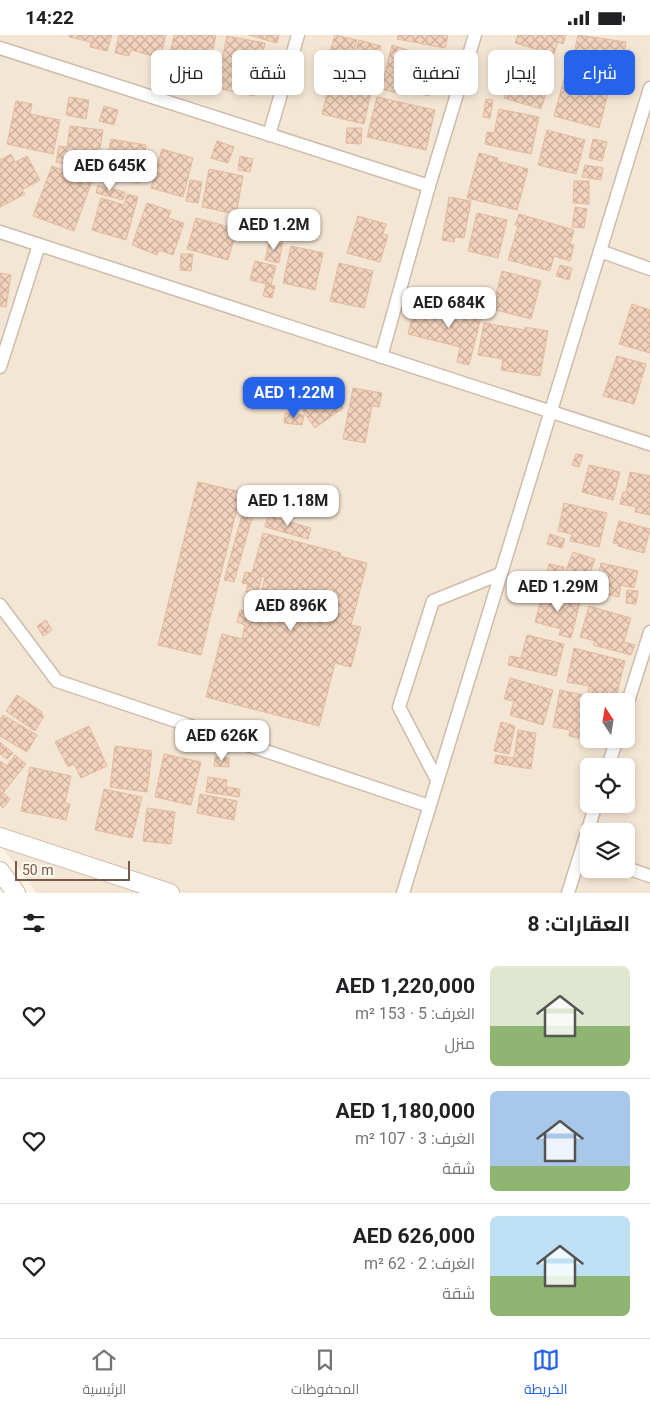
<!DOCTYPE html>
<html lang="ar">
<head>
<meta charset="utf-8">
<style>
	:root { --surface:#fff; --page:#f6f6f6; --text:#202124; --muted:#757577; --line:#e0e0e0; --accent:#2563eb }
	body { margin:0; font-family:Roboto,Cairo,sans-serif; background:var(--page); color:var(--text); direction:rtl; height:100vh; display:flex; flex-direction:column; font-size:19px; white-space:nowrap }
	* { box-sizing:border-box; margin:0 }
	p { font-size:16px; color:var(--muted) }
	.icon { flex:none; width:28px; height:28px; fill:none; stroke:currentColor; stroke-width:2; stroke-linecap:round; stroke-linejoin:round }
	.map { position:relative; height:858px; overflow:hidden; direction:ltr }
	.sheet { display:flex; flex-direction:column; background:var(--surface); flex:1 }
	.sheet>* { flex:none }
	.hud { position:absolute; left:15px; top:15px; width:620px; height:45px; direction:rtl; display:flex; gap:10px }
	.needle { width:32px; rotate:348deg }
	.controls { position:absolute; left:580px; top:658px; display:grid; gap:10px }
	.controls a { display:grid; place-items:center; width:55px; height:55px; border-radius:8px; background:var(--surface); box-shadow:0 2px 8px #0003; font-size:25px }
	.scale { position:absolute; left:15px; bottom:12px; width:115px; box-sizing:border-box; padding-left:5px; border:2px solid #765b4a; border-top:0; font-size:14px; line-height:18px; white-space:nowrap; color:#765b4a; -webkit-text-stroke:4px #fff8ec; paint-order:stroke }
	.price { position:absolute; translate:-50% -42px; padding:0 11px; border-radius:10px; background:#fff; color:#222; font-size:16px; line-height:32px; filter:drop-shadow(0 1px 2px #0008) }
	.price::after { content:''; position:absolute; left:50%; top:30px; width:15px; height:11px; margin-left:-8px; background:inherit; clip-path:polygon(0 0,100% 0,50% 100%) }
	.price.selected { background:var(--accent); color:#fff }
	ul { padding:0; list-style:none }
	li { display:flex; align-items:center; gap:15px; height:125px; padding:0 20px }
	li+li { border-top:1px solid var(--line) }
	li span { display:grid; place-items:center; flex:none; width:140px; height:100px; border-radius:8px; color:#555 }
	li>.icon { margin-inline-start:auto }
	span .icon { width:60px; height:60px; fill:#fffc; stroke-width:1 }
	li b { font-size:21px }
	h2 { display:flex; justify-content:space-between; align-items:center; height:60px; padding:0 20px; font-size:21px }
	.pill { padding:0 18px; border-radius:8px; background:var(--surface); box-shadow:0 2px 8px #0003; font-size:18px; line-height:45px }
	.pill.selected { background:var(--accent); color:#fff }
	.status { display:flex; justify-content:space-between; align-items:center; height:35px; padding:0 25px; background:var(--surface); direction:ltr }
	.status svg { height:14px; fill:currentColor }
	.tabs { display:flex; justify-content:space-around; align-items:center; height:70px; border-top:1px solid var(--line); background:var(--surface); font-size:14px; color:var(--muted) }
	.tabs a { display:grid; justify-items:center; gap:2px }
	.tabs .selected { color:var(--accent) }
	.map>svg:first-child { display:block }
</style>
</head>
<body>
<div class="status"><b>14:22</b><svg viewBox="0 0 49 12"><path d="M0 12V9h3v3zM5 12V6h3v6zM10 12V3h3v9zM15 12V0h3v12zM26 1h20v11H26zM47 4h2v5h-2z"/></svg></div>
<div class="map">
<svg width="650" height="858" viewBox="0 0 650 858">
	<defs>
		<pattern id="building-cross-hatch" width="8" height="8" patternUnits="userSpaceOnUse" patternTransform="scale(1.25)"><rect width="8" height="8" fill="#f2d3bd"/><path d="M0 0l8 8M0 8l8-8" fill="none" stroke="#c9ae9c"/></pattern>
	</defs>
	<rect width="100%" height="100%" fill="#fdf4e6"/>
	<!-- residential -->
	<path fill="#f4e6d4" fill-rule="evenodd" d="M0 0H650V858H37L0 810ZM589 666H626V704H589ZM589 731H626V769H589ZM589 796H626V834H589Z"/>
	<!-- building -->
	<g fill="url(#building-cross-hatch)" stroke="#e5ba9d">
		<polygon points="69,0 112,0 107,16 90,12 91,7 69,2"/>
		<polygon points="119,0 166,0 160,23 131,15 129,21 115,18"/>
		<polygon points="174,0 216,0 208,39 168,30"/>
		<polygon points="248,0 279,0 277,8"/>
		<polygon points="335,0 357,5 351,24 345,22 340,38 325,33"/>
		<polygon points="398,0 448,0 445,13 397,4"/>
		<polygon points="518,0 566,0 563,9 558,7 554,19 515,8"/>
		<polygon points="578,0 626,7 620,43 571,34"/>
		<polygon points="227,1 265,8 254,61 216,53"/>
		<polygon points="359,5 381,11 369,51 344,43 347,31 351,32"/>
		<polygon points="392,10 438,25 429,61 398,54 397,58 381,54"/>
		<polygon points="515,26 553,37 541,74 504,63"/>
		<polygon points="565,40 610,51 599,93 554,81"/>
		<polygon points="330,47 371,57 364,89 322,79"/>
		<polygon points="69,62 89,65 86,84 66,80"/>
		<polygon points="377,62 435,75 426,115 367,102"/>
		<polygon points="486,64 493,65 490,83 483,82"/>
		<polygon points="16,66 32,69 30,79 60,85 53,119 7,109"/>
		<polygon points="104,71 118,75 114,90 99,86"/>
		<polygon points="499,74 539,82 531,119 485,109 487,97 494,98"/>
		<polygon points="70,91 103,95 97,134 56,127 59,111 67,112"/>
		<polygon points="347,93 362,93 361,109 346,108"/>
		<polygon points="547,95 585,105 576,139 538,130"/>
		<polygon points="111,104 146,110 139,148 104,141"/>
		<polygon points="593,104 607,107 602,126 589,123"/>
		<polygon points="217,106 234,112 228,128 211,123"/>
		<polygon points="162,114 193,123 183,162 151,153"/>
		<polygon points="479,118 498,123 497,126 528,134 517,175 467,163"/>
		<polygon points="11,119 15,127 27,121 40,145 22,155 25,159 0,172 0,125"/>
		<polygon points="240,121 253,124 250,137 238,135"/>
		<polygon points="585,130 603,133 601,145 582,142"/>
		<polygon points="52,131 92,146 74,196 33,181"/>
		<polygon points="209,134 243,141 236,179 202,172"/>
		<polygon points="190,145 202,147 198,168 186,166"/>
		<polygon points="574,146 589,146 589,169 573,168"/>
		<polygon points="98,150 125,157 123,165 96,158"/>
		<polygon points="127,159 138,162 126,205 92,195 101,163 124,170"/>
		<polygon points="449,162 471,166 464,203 455,202 454,207 442,205"/>
		<polygon points="147,168 171,176 168,183 184,188 173,220 159,215 157,220 132,210"/>
		<polygon points="575,172 587,174 584,193 572,192"/>
		<polygon points="477,178 507,185 498,223 468,216"/>
		<polygon points="519,179 574,195 570,209 574,210 570,226 554,221 550,236 508,225 518,191 515,190"/>
		<polygon points="358,181 386,189 383,199 388,200 380,227 347,218"/>
		<polygon points="196,183 237,194 228,225 187,214"/>
		<polygon points="270,203 283,206 279,228 265,225"/>
		<polygon points="291,211 323,218 315,255 283,248"/>
		<polygon points="181,219 193,219 191,236 180,235"/>
		<polygon points="255,226 276,231 271,250 250,245"/>
		<polygon points="339,228 373,236 364,273 330,266"/>
		<polygon points="560,230 572,233 569,245 556,241"/>
		<polygon points="502,236 541,246 531,284 492,274"/>
		<polygon points="0,238 11,240 6,272 0,271"/>
		<polygon points="266,249 275,251 272,263 263,261"/>
		<polygon points="441,268 482,278 469,330 457,327 460,312 408,299 413,277 437,283"/>
		<polygon points="632,269 650,275 650,318 619,309"/>
		<polygon points="484,288 525,295 525,292 548,296 540,341 501,335 503,324 478,320"/>
		<polygon points="617,321 646,329 634,369 603,361"/>
		<polygon points="323,345 343,373 315,393 295,365"/>
		<polygon points="353,353 382,358 379,372 372,371 365,408 343,404"/>
		<polygon points="285,378 304,380 302,390 284,388"/>
		<polygon points="576,419 583,420 579,432 572,430"/>
		<polygon points="589,430 620,437 613,465 582,457"/>
		<polygon points="630,437 650,441 650,480 635,477 636,472 620,469 623,457 626,457"/>
		<polygon points="198,447 241,457 201,620 158,610"/>
		<polygon points="247,462 257,465 234,547 224,545"/>
		<polygon points="564,468 607,478 599,512 570,506 572,499 558,496"/>
		<polygon points="268,481 311,493 308,504 265,492"/>
		<polygon points="619,486 650,494 644,518 618,511 619,509 613,508"/>
		<polygon points="263,498 341,518 340,521 367,528 351,590 361,592 351,632 335,628 319,691 206,662 222,599 242,604 245,590 237,587 240,575 256,579 265,542 262,541 257,560 246,557 248,549 242,548 245,537 252,538"/>
		<polygon points="550,499 565,504 562,513 547,509"/>
		<polygon points="573,517 595,524 583,557 561,549"/>
		<polygon points="601,528 638,536 634,553 621,550 619,562 595,557"/>
		<polygon points="549,529 564,532 561,545 546,542"/>
		<polygon points="627,555 638,556 636,569 626,568"/>
		<polygon points="543,557 580,567 571,603 559,600 561,594 535,587"/>
		<polygon points="589,571 631,583 624,607 635,610 631,620 593,610 595,606 580,602"/>
		<polygon points="46,585 52,595 43,601 37,591"/>
		<polygon points="527,600 564,609 556,641 508,630 510,621 521,623"/>
		<polygon points="574,613 625,626 615,666 589,666 589,704 593,704 593,706 569,701 570,695 553,692 560,655 588,661 589,651 567,647"/>
		<polygon points="510,643 553,655 543,690 510,680 514,666 504,664"/>
		<polygon points="17,660 42,677 41,679 44,681 35,696 6,676"/>
		<polygon points="3,680 37,700 27,717 0,701 0,685"/>
		<polygon points="501,687 515,691 509,719 494,716"/>
		<polygon points="89,691 107,731 81,743 74,729 68,732 55,707"/>
		<polygon points="518,695 536,698 531,734 494,728 496,720 514,723"/>
		<polygon points="0,707 13,718 7,724 0,719"/>
		<polygon points="115,711 152,716 147,757 110,752"/>
		<polygon points="164,719 201,727 191,770 155,762"/>
		<polygon points="15,720 26,729 3,758 10,764 3,773 0,770 0,726 7,731"/>
		<polygon points="215,722 229,723 229,732 214,731"/>
		<polygon points="30,732 71,741 65,768 70,769 66,785 21,776"/>
		<polygon points="208,742 227,745 226,752 240,754 239,762 206,757"/>
		<polygon points="104,754 142,762 132,803 95,795"/>
		<polygon points="200,759 237,766 234,785 197,778"/>
		<polygon points="147,773 175,777 171,809 143,806"/>
	</g>
	<g fill="none" stroke-linecap="round" stroke-linejoin="round">
		<defs>
			<g id="street">
				<polyline points="0,13 429,151"/>
				<polyline points="269,100 298,0"/>
				<polyline points="0,197 650,409"/>
				<polyline points="600,216 650,234"/>
				<polyline points="381,322 429,151 475,0"/>
				<polyline points="0,332 39,210"/>
				<polyline points="0,570 57,646 429,771"/>
				<polyline points="626,673 650,597"/>
				<polyline points="608,731 617,704"/>
				<polyline points="437,745 399,672 433,566 500,539"/>
				<polyline points="626,833 650,841"/>
				<polyline points="403,858 650,53"/>
				<polyline points="568,858 596,769"/>
			</g>
			<g id="secondary">
				<polyline points="0,802 170,858"/>
				<polyline points="0,836 16,858"/>
			</g>
		</defs>
		<!-- street casing -->
		<use href="#street" stroke="#cebcac" stroke-width="15"/>
		<!-- secondary casing -->
		<use href="#secondary" stroke="#d3beac" stroke-width="20"/>
		<!-- street -->
		<use href="#street" stroke="#fff" stroke-width="12"/>
		<!-- secondary -->
		<use href="#secondary" stroke="#fff" stroke-width="18"/>
	</g>
</svg>
<div class="controls">
<a><svg class="needle" viewBox="-14 -14 28 28"><path d="M0-13l5 13h-10z" fill="#e53935"/><path d="M0 13l5-13h-10z" fill="#757577"/></svg></a>
<a><svg class="icon" aria-label="locate" viewBox="0 0 24 24"><circle cx="12" cy="12" r="6"/><path d="M12 2v4M12 18v4M2 12h4M18 12h4"/></svg></a>
<a><svg class="icon" aria-label="layers" viewBox="0 0 24 24"><path d="M12 4l9 5-9 5-9-5zM3 14l9 5 9-5"/></svg></a>
</div>
<div class="scale">50 m</div>
<b class="price" style="left:110px;top:157px">AED 645K</b>
<b class="price" style="left:274px;top:216px">AED 1.2M</b>
<b class="price" style="left:449px;top:294px">AED 684K</b>
<b class="price selected" style="left:294px;top:384px">AED 1.22M</b>
<b class="price" style="left:288px;top:492px">AED 1.18M</b>
<b class="price" style="left:558px;top:578px">AED 1.29M</b>
<b class="price" style="left:291px;top:597px">AED 896K</b>
<b class="price" style="left:222px;top:727px">AED 626K</b>
<div class="hud">
<a class="pill selected">شراء</a>
<a class="pill">إيجار</a>
<a class="pill">تصفية</a>
<a class="pill">جديد</a>
<a class="pill">شقة</a>
<a class="pill">منزل</a>
</div>
</div>
<section class="sheet">
<h2>العقارات: 8<svg class="icon" aria-label="filters" viewBox="0 0 24 24"><path d="M4 7h16M4 17h16"/><circle cx="9" cy="7" r="2"/><circle cx="15" cy="17" r="2"/></svg></h2>
<ul>
<li><span style="background:linear-gradient(#dfe7d0 60%,#8fb573 0)"><svg class="icon" aria-label="home" viewBox="0 0 24 24"><path d="M3 11l9-7 9 7M6 9v11h12V9"/></svg></span><div><b>AED 1,220,000</b><p>الغرف: 5 · 153 m²</p><p>منزل</p></div><svg class="icon" aria-label="heart" viewBox="0 0 24 24"><path d="M12 20l-8-8c-3-5 5-10 8-4 3-6 11-1 8 4z"/></svg></li>
<li><span style="background:linear-gradient(#a9c7e8 75%,#8fb573 0)"><svg class="icon" aria-label="home" viewBox="0 0 24 24"><path d="M3 11l9-7 9 7M6 9v11h12V9"/></svg></span><div><b>AED 1,180,000</b><p>الغرف: 3 · 107 m²</p><p>شقة</p></div><svg class="icon" aria-label="heart" viewBox="0 0 24 24"><path d="M12 20l-8-8c-3-5 5-10 8-4 3-6 11-1 8 4z"/></svg></li>
<li><span style="background:linear-gradient(#bfe0f5 60%,#8fb573 0)"><svg class="icon" aria-label="home" viewBox="0 0 24 24"><path d="M3 11l9-7 9 7M6 9v11h12V9"/></svg></span><div><b>AED 626,000</b><p>الغرف: 2 · 62 m²</p><p>شقة</p></div><svg class="icon" aria-label="heart" viewBox="0 0 24 24"><path d="M12 20l-8-8c-3-5 5-10 8-4 3-6 11-1 8 4z"/></svg></li>
</ul>
</section>
<nav class="tabs">
<a class="selected"><svg class="icon" aria-label="map" viewBox="0 0 24 24"><path d="M3 6l6-2 6 2 6-2v14l-6 2-6-2-6 2zM9 4v14M15 6v14"/></svg>الخريطة</a>
<a><svg class="icon" aria-label="saved" viewBox="0 0 24 24"><path d="M7 4h10v16l-5-4-5 4z"/></svg>المحفوظات</a>
<a><svg class="icon" aria-label="home" viewBox="0 0 24 24"><path d="M3 11l9-7 9 7M6 9v11h12V9"/></svg>الرئيسية</a>
</nav>
</body>
</html>
